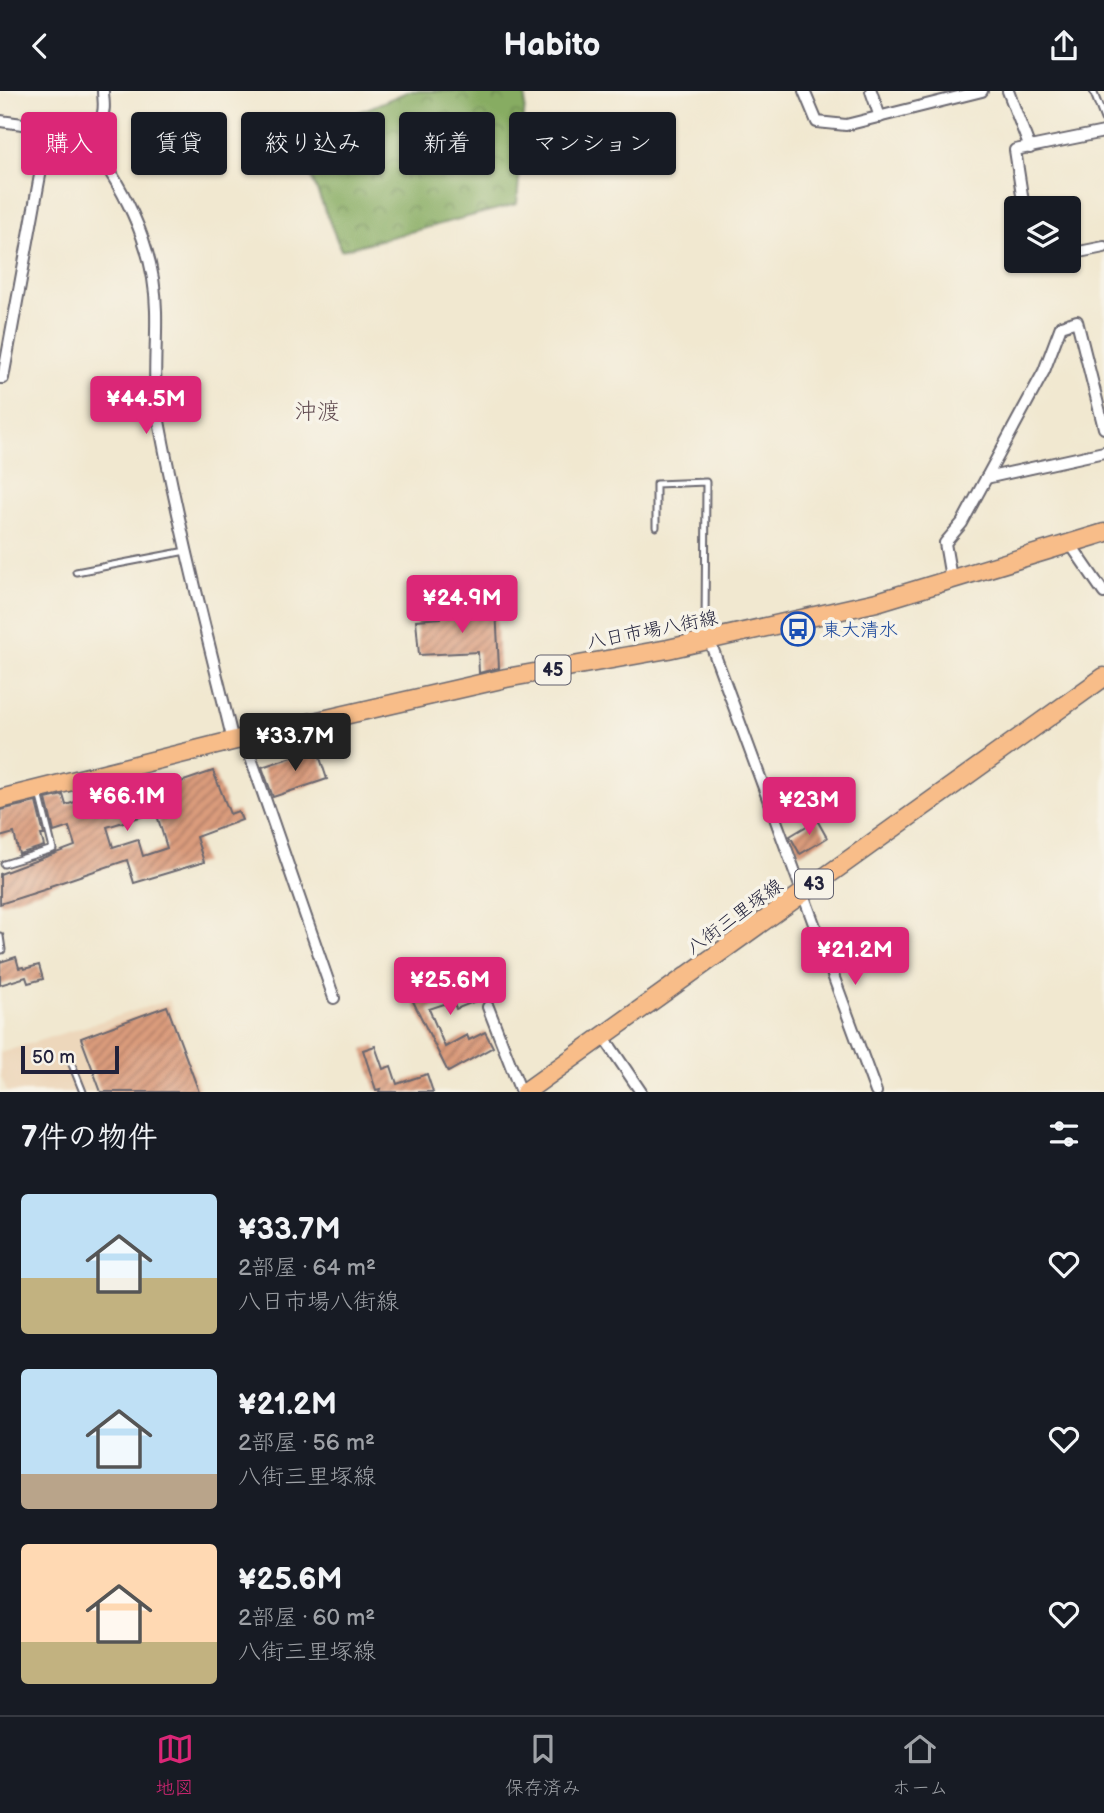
<!DOCTYPE html>
<html lang="ja">
<head>
<meta charset="utf-8">
<style>
	:root { --surface:#171b24; --page:#20242c; --text:#f1f3f6; --muted:#9ea1a6; --line:#363941; --accent:#db2777 }
	body { margin:0; font-family:"Balsamiq Sans","Klee One",sans-serif; background:var(--page); color:var(--text); height:100vh; display:flex; flex-direction:column; font-size:26px; white-space:nowrap }
	* { box-sizing:border-box; margin:0 }
	p { font-size:23px; color:var(--muted) }
	.icon { flex:none; width:38px; height:38px; fill:none; stroke:currentColor; stroke-width:2; stroke-linecap:round; stroke-linejoin:round }
	.map { position:relative; height:1001px; overflow:hidden }
	.sheet { display:flex; flex-direction:column; background:var(--surface); flex:1 }
	.sheet>* { flex:none }
	.banner { position:absolute; left:21px; top:21px; width:700px; height:63px; display:flex; gap:14px }
	.buttons { position:absolute; left:1004px; top:105px; display:grid; gap:14px }
	.buttons a { display:grid; place-items:center; width:77px; height:77px; border-radius:7px; background:var(--surface); box-shadow:0 2px 5px #0004; font-size:35px }
	.scale { position:absolute; left:21px; bottom:18px; width:98px; box-sizing:border-box; padding-left:7px; border:4px solid #22223b; border-top:0; font-size:19px; line-height:24px; white-space:nowrap; color:#22223b; -webkit-text-stroke:5px #f7f3e8; paint-order:stroke }
	.price { position:absolute; translate:-50% -60px; padding:0 16px; border-radius:7px; background:var(--accent); color:#fff; font-size:23px; line-height:46px; filter:drop-shadow(0 2px 4px #0008) }
	.price::after { content:''; position:absolute; left:50%; top:42px; width:21px; height:16px; margin-left:-10px; background:inherit; clip-path:polygon(0 0,100% 0,50% 100%) }
	.price.selected { background:#222; color:#fff }
	ul { padding:0; list-style:none }
	li { display:flex; align-items:center; gap:21px; height:175px; padding:0 21px }
	li span { display:grid; place-items:center; flex:none; width:196px; height:140px; border-radius:7px; color:#555 }
	li>.icon { margin-inline-start:auto }
	span .icon { width:84px; height:84px; fill:#fffc; stroke-width:1 }
	li b { font-size:30px }
	h2 { display:flex; justify-content:space-between; align-items:center; height:84px; padding:0 21px; font-size:30px }
	.pill { padding:0 24px; border-radius:7px; background:var(--surface); box-shadow:0 2px 5px #0004; font-size:24px; line-height:63px }
	.pill.selected { background:var(--accent); color:#fff }
	header { display:flex; justify-content:space-between; align-items:center; height:91px; padding:0 21px; background:var(--surface); font-size:32px; font-weight:800 }
	.tab-bar { display:flex; justify-content:space-around; align-items:center; height:98px; border-top:2px solid var(--line); background:var(--surface); font-size:19px; color:var(--muted) }
	.tab-bar a { display:grid; justify-items:center; gap:4px }
	.tab-bar .selected { color:var(--accent) }
	.map>svg:first-child { display:block }
</style>
</head>
<body>
<header><svg class="icon" aria-label="back" viewBox="0 0 24 24"><path d="M15 5l-7 7 7 7"/></svg>Habito<svg class="icon" aria-label="share" viewBox="0 0 24 24"><path d="M12 15V3M7 8l5-5 5 5M5 13v7h14v-7"/></svg></header>
<div class="map">
<svg width="1104" height="1001" viewBox="0 0 1104 1001">
	<defs>
		<pattern id="forest-crowns" width="20" height="18" patternUnits="userSpaceOnUse" patternTransform="scale(1.75)"><rect width="20" height="18" fill="#87ac62"/><path d="M2 6a3 3 0 1 1 6 0M12 15a3 3 0 1 1 6 0" fill="none" stroke="#6e8c52"/></pattern>
		<pattern id="building-hatch" width="6" height="6" patternUnits="userSpaceOnUse" patternTransform="scale(1.75)"><rect width="6" height="6" fill="#da9b7c"/><path d="M-1 1l2-2M0 6l6-6M5 7l2-2" fill="none" stroke="#b07e67"/></pattern>
	</defs>
	<rect width="100%" height="100%" fill="#f7f3e8"/>
	<filter id="ink" filterUnits="userSpaceOnUse"><feTurbulence type="fractalNoise" baseFrequency=".0143" numOctaves="2"/><feDisplacementMap in="SourceGraphic" scale="14" xChannelSelector="R" yChannelSelector="G"/><feConvolveMatrix kernelMatrix="1 2 1 2 8 2 1 2 1" color-interpolation-filters="sRGB"/></filter>
	<filter id="wash" filterUnits="userSpaceOnUse"><feTurbulence type="fractalNoise" baseFrequency=".00686" numOctaves="4" result="noise"/><feDisplacementMap in="SourceGraphic" scale="28" xChannelSelector="R" yChannelSelector="G"/><feGaussianBlur stdDeviation="1.57" result="paint"/><feColorMatrix in="noise" values="0 0 0 0 0 0 0 0 0 0 0 0 0 0 0 0 0 1.4 0 .05"/><feComposite in="paint" operator="in"/></filter>
	<g filter="url(#wash)">
		<rect width="100%" height="100%" fill="#f1e8d0"/>
		<!-- built -->
		<polygon fill="#edd7bb" points="169,909 202,1001 7,1001 0,983 0,962"/>
		<!-- forest -->
		<polygon fill="url(#forest-crowns)" stroke="#54674e" stroke-width="2" points="409,0 526,0 517,113 341,159 296,48"/>
		<g id="blocks">
			<!-- building -->
			<g fill="url(#building-hatch)" fill-rule="evenodd">
				<polygon points="496,517 499,577 479,582 478,561 419,564 416,529 441,527 441,520"/>
				<polygon points="317,658 327,688 273,706 262,676"/>
				<path d="M213 680 230 723 238 720 242 729 196 746 204 771 134 792 127 769 50 795V797L0 813V783L75 755 69 736 54 741 46 708 63 704 66 714 102 702 99 695 125 689 129 702 132 701V704L167 691 169 695ZM156 721 167 757 143 765 138 748 113 756 107 736Z"/>
				<polygon points="36,711 44,744 41,744 44,755 19,763 14,742 0,746 0,719"/>
				<polygon points="817,729 827,747 800,763 790,745"/>
				<polygon points="16,866 19,877 23,876 24,878 39,874 43,888 28,892 26,886 0,894 0,871"/>
				<polygon points="464,876 476,910 456,918 453,910 429,918 445,956 467,944 469,949 485,941 493,956 448,981 408,900 445,888 443,883"/>
				<polygon points="167,915 199,1001 101,1001 81,947"/>
				<polygon points="375,955 383,978 391,975 397,993 427,983 433,1001 379,1001 380,998 376,999 363,959"/>
			</g>
		</g>
	</g>
	<g filter="url(#ink)">
		<use href="#blocks" fill-opacity="0" stroke="#6a676f" stroke-width="2"/>
		<g fill="none" stroke-linecap="round" stroke-linejoin="round">
			<defs>
				<g id="lane">
					<polyline points="1093,0 1104,28"/>
					<polyline points="656,436 656,393 706,391 705,538 709,547"/>
					<polyline points="76,481 186,460"/>
					<polyline points="4,773 53,758 39,702"/>
					<polyline points="0,845 2,859"/>
					<polyline points="69,966 83,1001"/>
				</g>
				<g id="street">
					<polyline points="804,0 817,31 846,34 982,0"/>
					<polyline points="871,0 880,26"/>
					<polyline points="1008,0 1030,57"/>
					<path d="M0 30C21 32 88 46 101 27 106 19 103 8 103 0"/>
					<path d="M80 37C120 90 155 151 156 220 157 257 152 293 159 330 179 438 207 544 233 650"/>
					<polyline points="1024,117 1015,59 1104,41"/>
					<polyline points="1069,163 1104,156"/>
					<polyline points="0,287 3,287 49,35"/>
					<polyline points="986,387 1104,361"/>
					<polyline points="1069,451 1104,502"/>
					<polyline points="951,487 945,452 962,432 1044,280 1061,235 1077,230 1104,337"/>
					<polyline points="709,548 876,1001"/>
					<polyline points="244,647 334,907"/>
					<polyline points="488,916 521,1001"/>
					<polyline points="603,945 641,1001"/>
				</g>
				<g id="primary">
					<polyline points="0,708 244,647 506,587 668,558 877,511 1104,442"/>
					<polyline points="525,1001 1104,586"/>
				</g>
			</defs>
			<!-- lane casing -->
			<use href="#lane" stroke="#6a676f" stroke-width="9"/>
			<!-- street casing -->
			<use href="#street" stroke="#6a676f" stroke-width="14"/>
			<!-- primary casing -->
			<use href="#primary" stroke="#6a676f" stroke-width="21"/>
			<!-- lane -->
			<use href="#lane" stroke="#fff" stroke-width="5"/>
			<!-- street -->
			<use href="#street" stroke="#fff" stroke-width="10"/>
			<!-- primary -->
			<use href="#primary" stroke="#f8bd89" stroke-width="18"/>
		</g>
	</g>
	<!-- icons -->
	<defs>
		<symbol id="bus-ring" viewBox="-11 -11 22 22"><circle r="9.5" fill="#f7f3e8" stroke="#1a4fb4" stroke-width="1.5"/><path d="M-5-6H5V4H4V6H2V4H-2V6H-4V4H-5ZM-3.5-4V0h7V-4ZM-3.5 1.2v1.5H-2V1.2ZM2 1.2v1.5H3.5V1.2Z" fill="#1a4fb4"/></symbol>
	</defs>
	<g fill-rule="evenodd">
		<use href="#bus-ring" x="779" y="519" width="38" height="38"/>
	</g>
	<g text-anchor="middle" stroke-width="7" stroke-linejoin="round" paint-order="stroke">
		<!-- shield labels -->
		<g fill="#f7f3e8" stroke="#62616f" stroke-width="2">
			<rect x="535.5" y="564.5" width="35" height="29" rx="5"/>
			<rect x="795" y="778.5" width="38" height="29" rx="5"/>
		</g>
		<g font-size="18" font-weight="bold" fill="#22223b">
			<text x="553" y="585">45</text>
			<text x="814" y="799">43</text>
		</g>
		<!-- street labels -->
		<g font-size="19" fill="#22223b" stroke="#f7f3e8">
			<text transform="translate(652 538) rotate(-11)" y="7">八日市場八街線</text>
			<text transform="translate(734 825) rotate(-36)" y="7">八街三里塚線</text>
		</g>
		<!-- transit labels -->
		<g font-size="19" fill="#164399" stroke="#f7f3e8" text-anchor="start">
			<text x="822" y="545">東大清水</text>
		</g>
		<!-- quarter labels -->
		<g font-size="23" fill="#624c52" stroke="#f7f3e8">
			<text x="317" y="328">沖渡</text>
		</g>
	</g>
</svg>
<div class="buttons">
<a><svg class="icon" aria-label="layers" viewBox="0 0 24 24"><path d="M12 4l9 5-9 5-9-5zM3 14l9 5 9-5"/></svg></a>
</div>
<div class="scale">50 m</div>
<b class="price" style="left:146px;top:345px">¥44.5M</b>
<b class="price" style="left:462px;top:544px">¥24.9M</b>
<b class="price selected" style="left:295px;top:682px">¥33.7M</b>
<b class="price" style="left:127px;top:742px">¥66.1M</b>
<b class="price" style="left:809px;top:746px">¥23M</b>
<b class="price" style="left:855px;top:896px">¥21.2M</b>
<b class="price" style="left:450px;top:926px">¥25.6M</b>
<div class="banner">
<a class="pill selected">購入</a>
<a class="pill">賃貸</a>
<a class="pill">絞り込み</a>
<a class="pill">新着</a>
<a class="pill">マンション</a>
</div>
</div>
<section class="sheet">
<h2>7件の物件<svg class="icon" aria-label="filters" viewBox="0 0 24 24"><path d="M4 7h16M4 17h16"/><circle cx="9" cy="7" r="2"/><circle cx="15" cy="17" r="2"/></svg></h2>
<ul>
<li><span style="background:linear-gradient(#bfe0f5 60%,#c2b280 0)"><svg class="icon" aria-label="home" viewBox="0 0 24 24"><path d="M3 11l9-7 9 7M6 9v11h12V9"/></svg></span><div><b>¥33.7M</b><p>2部屋 · 64 m²</p><p>八日市場八街線</p></div><svg class="icon" aria-label="heart" viewBox="0 0 24 24"><path d="M12 20l-8-8c-3-5 5-10 8-4 3-6 11-1 8 4z"/></svg></li>
<li><span style="background:linear-gradient(#bfe0f5 75%,#b9a48a 0)"><svg class="icon" aria-label="home" viewBox="0 0 24 24"><path d="M3 11l9-7 9 7M6 9v11h12V9"/></svg></span><div><b>¥21.2M</b><p>2部屋 · 56 m²</p><p>八街三里塚線</p></div><svg class="icon" aria-label="heart" viewBox="0 0 24 24"><path d="M12 20l-8-8c-3-5 5-10 8-4 3-6 11-1 8 4z"/></svg></li>
<li><span style="background:linear-gradient(#ffd9b3 70%,#c2b280 0)"><svg class="icon" aria-label="home" viewBox="0 0 24 24"><path d="M3 11l9-7 9 7M6 9v11h12V9"/></svg></span><div><b>¥25.6M</b><p>2部屋 · 60 m²</p><p>八街三里塚線</p></div><svg class="icon" aria-label="heart" viewBox="0 0 24 24"><path d="M12 20l-8-8c-3-5 5-10 8-4 3-6 11-1 8 4z"/></svg></li>
</ul>
</section>
<nav class="tab-bar">
<a class="selected"><svg class="icon" aria-label="map" viewBox="0 0 24 24"><path d="M3 6l6-2 6 2 6-2v14l-6 2-6-2-6 2zM9 4v14M15 6v14"/></svg>地図</a>
<a><svg class="icon" aria-label="saved" viewBox="0 0 24 24"><path d="M7 4h10v16l-5-4-5 4z"/></svg>保存済み</a>
<a><svg class="icon" aria-label="home" viewBox="0 0 24 24"><path d="M3 11l9-7 9 7M6 9v11h12V9"/></svg>ホーム</a>
</nav>
</body>
</html>
